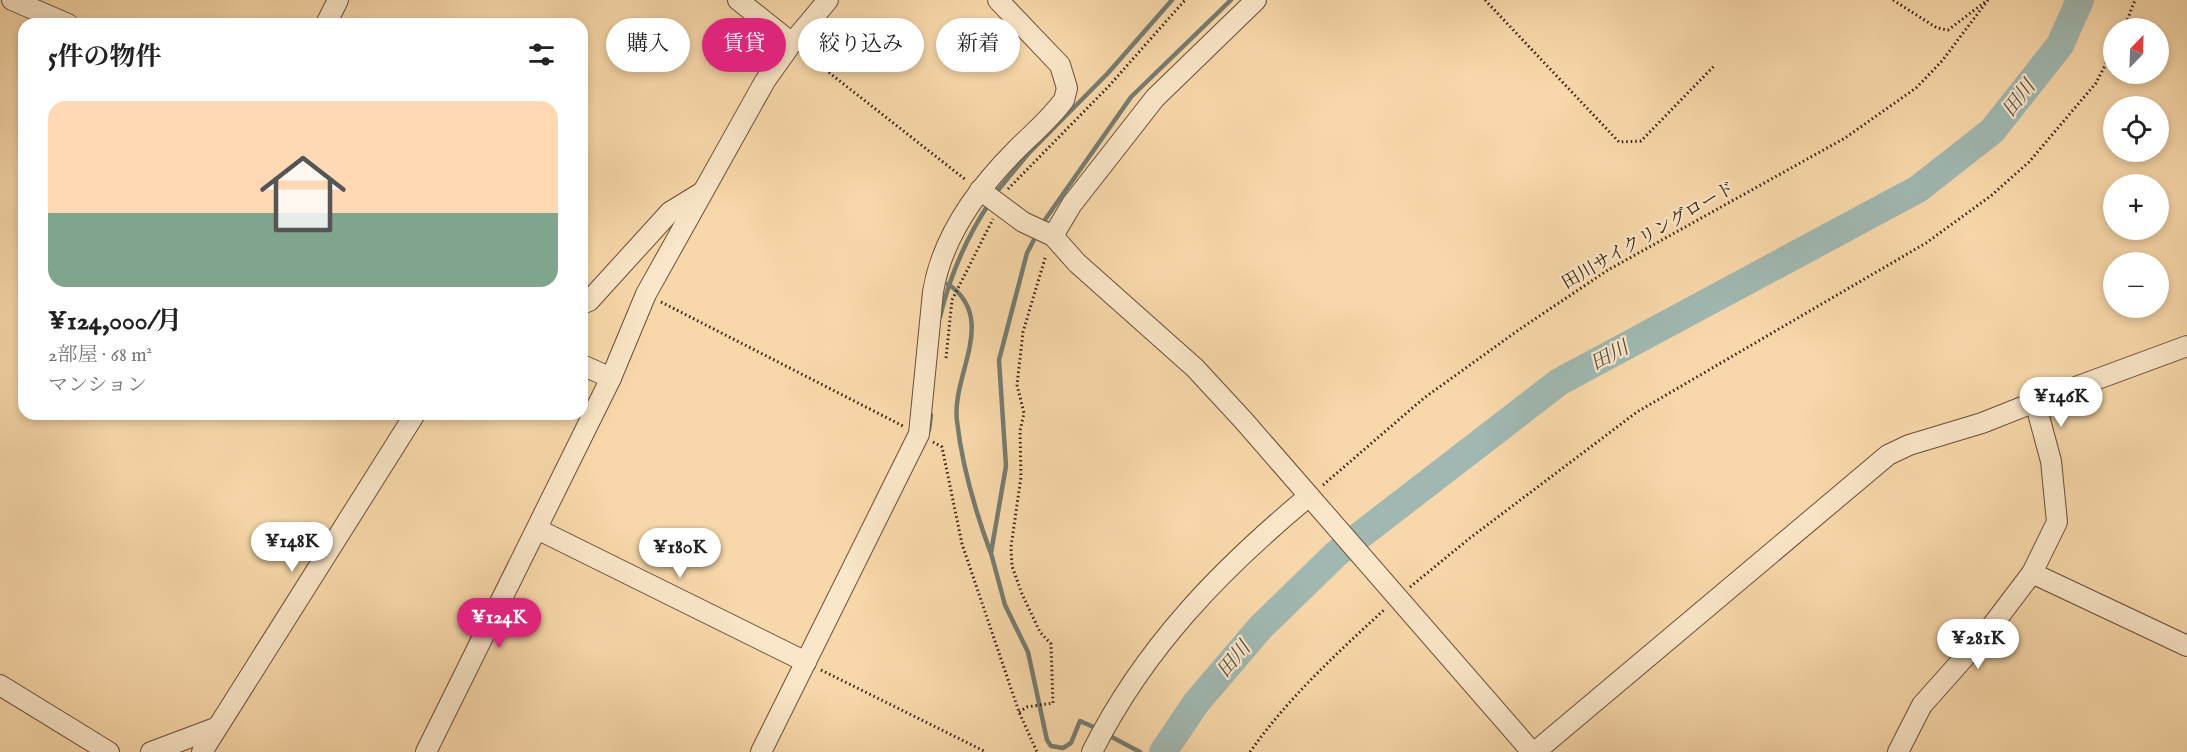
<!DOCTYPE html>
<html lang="ja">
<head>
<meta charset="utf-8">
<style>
	:root { --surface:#fff; --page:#f2f2f2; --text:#222; --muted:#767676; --accent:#db2777 }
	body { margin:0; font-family:"IM FELL English","Noto Serif JP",serif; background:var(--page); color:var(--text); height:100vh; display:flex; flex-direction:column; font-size:22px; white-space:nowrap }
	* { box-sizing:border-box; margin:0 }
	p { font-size:20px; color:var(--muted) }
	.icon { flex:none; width:33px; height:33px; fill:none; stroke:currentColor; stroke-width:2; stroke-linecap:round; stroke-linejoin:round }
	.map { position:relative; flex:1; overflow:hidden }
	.side { position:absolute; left:18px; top:18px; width:570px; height:402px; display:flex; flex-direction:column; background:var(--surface); border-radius:18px; box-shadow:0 3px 9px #0003 }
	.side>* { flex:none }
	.hud { position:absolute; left:606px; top:18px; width:570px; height:54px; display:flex; gap:12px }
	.needle { width:39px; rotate:23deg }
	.tools { position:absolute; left:2103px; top:18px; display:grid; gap:12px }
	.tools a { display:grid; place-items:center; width:66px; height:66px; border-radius:50%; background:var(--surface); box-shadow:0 3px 9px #0003; font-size:30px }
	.price { position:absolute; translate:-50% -51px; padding:0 14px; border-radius:21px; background:#fff; color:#222; font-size:20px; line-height:39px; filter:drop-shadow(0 2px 3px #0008) }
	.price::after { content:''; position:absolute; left:50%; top:36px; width:18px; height:14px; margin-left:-9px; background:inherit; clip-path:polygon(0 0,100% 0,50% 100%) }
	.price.on { background:var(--accent); color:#fff }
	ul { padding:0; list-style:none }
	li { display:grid; align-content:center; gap:12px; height:318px; padding:0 30px }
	li span { display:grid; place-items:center; height:186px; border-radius:18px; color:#555 }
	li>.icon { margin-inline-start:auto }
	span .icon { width:108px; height:108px; fill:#fffc; stroke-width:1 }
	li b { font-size:26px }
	h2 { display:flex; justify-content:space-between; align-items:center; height:72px; padding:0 30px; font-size:26px }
	.chip { padding:0 21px; border-radius:27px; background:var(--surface); box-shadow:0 3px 9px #0003; font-size:21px; line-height:54px }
	.chip.on { background:var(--accent); color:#fff }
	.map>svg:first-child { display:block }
</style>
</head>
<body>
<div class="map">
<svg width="2187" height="752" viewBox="0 0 2187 752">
	<rect width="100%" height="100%" fill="#f8d8aa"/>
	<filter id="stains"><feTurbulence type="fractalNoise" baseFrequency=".00333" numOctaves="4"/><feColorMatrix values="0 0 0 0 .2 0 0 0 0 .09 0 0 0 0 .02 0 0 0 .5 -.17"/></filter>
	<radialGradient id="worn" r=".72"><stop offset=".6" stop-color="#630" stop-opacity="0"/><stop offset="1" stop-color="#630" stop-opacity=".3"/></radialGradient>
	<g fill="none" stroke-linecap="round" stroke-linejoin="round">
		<!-- stream -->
		<g stroke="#767b71" stroke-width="4.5">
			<polyline points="994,195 1028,154 1108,73 1172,0"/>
			<polyline points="1042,224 1131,97 1231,0"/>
			<polyline points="1037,234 1027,253 999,360 1006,466 991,553 1005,605 1028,652 1047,740 1051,746 1063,748 1071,743 1080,721 1098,729"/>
			<path d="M948 284C999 319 951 375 957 421 962 466 975 510 990 551"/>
			<path d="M940 317C950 275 966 238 990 202"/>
			<polyline points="929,430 931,415"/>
			<polyline points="1108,735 1140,752"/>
		</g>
		<!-- river -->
		<polyline stroke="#a0b8b1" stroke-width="28" points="1163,752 1196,703 1260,628 1336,554 1559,382 1918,189 1992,131 2060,45 2080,0"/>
		<defs>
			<g id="minor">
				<polyline points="12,0 68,24"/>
				<polyline points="738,0 792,43"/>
				<polyline points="326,24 338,0"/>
				<polyline points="980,190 1023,222 1053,236 1077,263 1195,368 1244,421 1532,752"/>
				<polyline points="1053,236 1072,204 1155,98 1256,0"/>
				<polyline points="582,304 589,301 670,212 701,193"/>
				<polyline points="582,365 611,378"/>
				<polyline points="537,529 806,662"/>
				<polyline points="2032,573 2187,646"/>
				<polyline points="0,685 109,752"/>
				<polyline points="151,752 215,728"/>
				<polyline points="202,752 415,414"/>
				<polyline points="426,752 611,378 646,294 765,81 792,43 828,0"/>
				<path d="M761 752 919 434 933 292C942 237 977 189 1016 150 1032 134 1050 119 1064 100L1067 88 1060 65 998 0"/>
				<path d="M1092 752C1144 648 1220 570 1309 496"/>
				<polyline points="1535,752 1888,455 1909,445 1982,423 2035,402"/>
				<polyline points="1898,752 1922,705 1988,631 2032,573 2057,522 2051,461 2035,402 2187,346"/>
			</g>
		</defs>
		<!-- minor casing -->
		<use href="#minor" stroke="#674e38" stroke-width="22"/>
		<!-- path -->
		<g stroke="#372012" stroke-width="3" stroke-dasharray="1.5 3" stroke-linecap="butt">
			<polyline points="1485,0 1619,142 1641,141 1715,65"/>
			<polyline points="1893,0 1937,28 1948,30 1985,2"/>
			<polyline points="2124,28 2135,0"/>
			<polyline points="804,53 966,180"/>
			<polyline points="1008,189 1109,86 1185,0"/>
			<polyline points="661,302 903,426"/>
			<polyline points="946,358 952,300 993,219"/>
			<polyline points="933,442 942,447 962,544 1019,712 1037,752"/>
			<polyline points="1323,485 1424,398 1520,329 1608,270 1845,138 1916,88 1942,61 1988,0"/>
			<polyline points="1410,587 1470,538 1637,412 1926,243 1992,195 2029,162 2096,83 2114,48"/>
			<polyline points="821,670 986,752"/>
			<polyline points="1019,712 1027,707 1053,703 1051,644 1040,632 1022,594 1012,566 1011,547 1021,477 1020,431 1024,413 1017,385 1023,332 1046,255"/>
			<path d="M1250 752C1288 698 1336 654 1385 609"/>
		</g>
		<!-- minor -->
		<use href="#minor" stroke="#fae6c8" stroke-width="20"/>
	</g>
	<g text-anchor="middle" stroke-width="4.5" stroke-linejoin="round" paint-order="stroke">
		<!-- street labels -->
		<g font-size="18" fill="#372012" stroke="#fae6c8">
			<text transform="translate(1648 235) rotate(-30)" y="6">田川サイクリングロード</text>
		</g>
		<!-- water labels -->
		<g font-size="20" font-style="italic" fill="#564e42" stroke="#fae6c8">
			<text transform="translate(2018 98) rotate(-52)" y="7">田川</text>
			<text transform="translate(1609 355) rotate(-28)" y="7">田川</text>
			<text transform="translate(1233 659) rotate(-50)" y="7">田川</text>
		</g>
	</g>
	<rect width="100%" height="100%" filter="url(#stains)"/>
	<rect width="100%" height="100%" fill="url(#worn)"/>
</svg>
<div class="tools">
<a><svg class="needle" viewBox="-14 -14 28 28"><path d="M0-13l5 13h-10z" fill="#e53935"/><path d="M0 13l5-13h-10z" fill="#767676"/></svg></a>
<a><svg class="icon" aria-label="locate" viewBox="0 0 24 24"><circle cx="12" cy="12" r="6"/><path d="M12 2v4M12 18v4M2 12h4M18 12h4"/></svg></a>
<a>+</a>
<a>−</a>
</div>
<b class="price" style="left:2061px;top:428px">¥146K</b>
<b class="price" style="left:292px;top:573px">¥148K</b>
<b class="price" style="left:680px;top:579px">¥180K</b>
<b class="price on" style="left:499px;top:649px">¥124K</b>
<b class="price" style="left:1978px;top:670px">¥281K</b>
<div class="hud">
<a class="chip">購入</a>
<a class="chip on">賃貸</a>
<a class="chip">絞り込み</a>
<a class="chip">新着</a>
</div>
<section class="side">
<h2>5件の物件<svg class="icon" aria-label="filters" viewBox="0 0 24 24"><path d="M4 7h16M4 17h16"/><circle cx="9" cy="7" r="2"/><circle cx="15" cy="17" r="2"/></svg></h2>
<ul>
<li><span style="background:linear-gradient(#ffd9b3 60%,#7fa58c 0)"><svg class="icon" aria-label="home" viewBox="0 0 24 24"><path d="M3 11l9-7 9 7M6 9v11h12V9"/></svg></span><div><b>¥124,000/月</b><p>2部屋 · 68 m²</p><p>マンション</p></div></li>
</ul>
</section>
</div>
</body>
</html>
